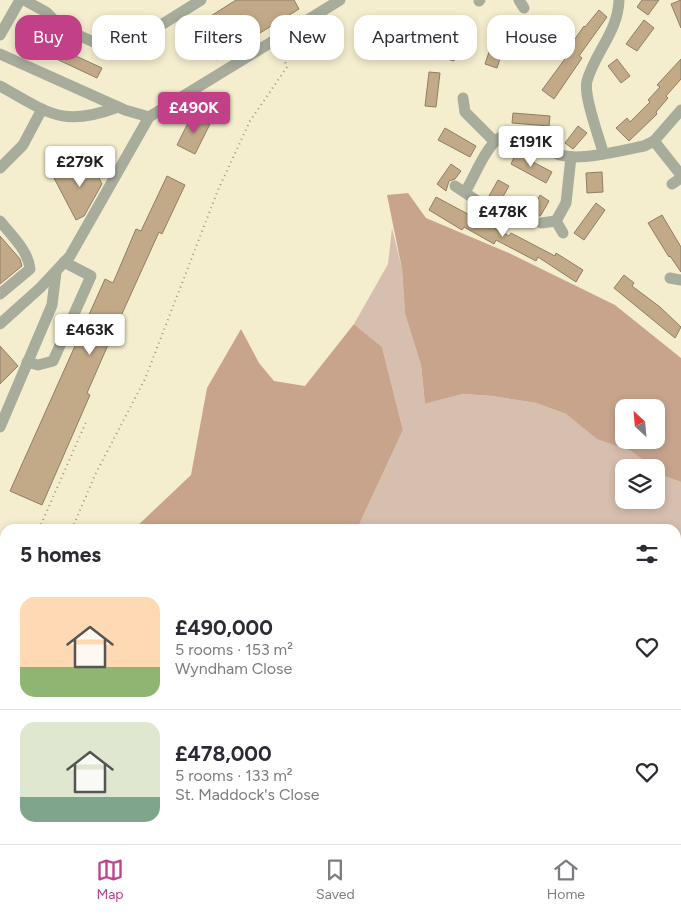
<!DOCTYPE html>
<html lang="en">
<head>
<meta charset="utf-8">
<style>
	:root { --surface:#fff; --page:#f7f7f7; --text:#2b2b33; --muted:#7c7c81; --line:#e1e1e2; --accent:#c24087 }
	body { margin:0; font-family:Figtree,sans-serif; background:var(--page); color:var(--text); height:100vh; display:flex; flex-direction:column; font-size:19px; white-space:nowrap }
	* { box-sizing:border-box; margin:0 }
	p { font-size:16px; color:var(--muted) }
	.icon { flex:none; width:28px; height:28px; fill:none; stroke:currentColor; stroke-width:2; stroke-linecap:round; stroke-linejoin:round }
	.map { position:relative; flex:1; overflow:hidden }
	.sheet { position:absolute; left:0px; top:524px; width:681px; height:321px; display:flex; flex-direction:column; background:var(--surface); border-radius:15px 15px 0 0; box-shadow:0 2px 8px #0003 }
	.sheet>* { flex:none }
	.banner { position:absolute; left:15px; top:15px; width:651px; height:45px; display:flex; gap:10px }
	.needle { width:32px; rotate:334deg }
	.tools { position:absolute; left:615px; top:399px; display:grid; gap:10px }
	.tools a { display:grid; place-items:center; width:50px; height:50px; border-radius:10px; background:var(--surface); box-shadow:0 2px 8px #0003; font-size:25px }
	.price { position:absolute; translate:-50% -42px; padding:0 11px; border-radius:5px; background:#fff; color:#222; font-size:16px; line-height:32px; filter:drop-shadow(0 1px 2px #0008) }
	.price::after { content:''; position:absolute; left:50%; top:30px; width:15px; height:11px; margin-left:-8px; background:inherit; clip-path:polygon(0 0,100% 0,50% 100%) }
	.price.current { background:var(--accent); color:#fff }
	ul { padding:0; list-style:none }
	li { display:flex; align-items:center; gap:15px; height:125px; padding:0 20px }
	li+li { border-top:1px solid var(--line) }
	li span { display:grid; place-items:center; flex:none; width:140px; height:100px; border-radius:15px; color:#555 }
	li>.icon { margin-inline-start:auto }
	span .icon { width:60px; height:60px; fill:#fffc; stroke-width:1 }
	li b { font-size:21px }
	h2 { display:flex; justify-content:space-between; align-items:center; height:60px; padding:0 20px; font-size:21px }
	.pill { padding:0 18px; border-radius:15px; background:var(--surface); box-shadow:0 2px 8px #0003; font-size:18px; line-height:45px }
	.pill.current { background:var(--accent); color:#fff }
	.tabs { display:flex; justify-content:space-around; align-items:center; height:70px; border-top:1px solid var(--line); background:var(--surface); font-size:14px; color:var(--muted) }
	.tabs a { display:grid; justify-items:center; gap:2px }
	.tabs .current { color:var(--accent) }
	.map>svg:first-child { display:block }
</style>
</head>
<body>
<div class="map">
<svg width="681" height="844" viewBox="0 0 681 844">
	<rect width="100%" height="100%" fill="#f4edce"/>
	<!-- green -->
	<polygon fill="#d7bfaf" points="392,228 402,269 405,314 421,365 425,404 461,394 493,396 536,403 566,414 597,438 631,451 654,467 624,468 624,500 656,500 656,469 667,477 681,482 681,607 676,608 676,529 357,529 403,430 382,347 354,324 388,264"/>
	<!-- forest -->
	<g fill="#c8a48d" fill-rule="evenodd">
		<path d="M408 193 426 218 511 254 615 305 681 358V482L667 477 631 451 597 439 566 414 536 403 493 396 462 394 425 404 421 365 405 314 402 269 387 195ZM624 408H656V440H624Z"/>
		<polygon points="354,324 382,347 403,430 357,529 134,529 191,475 207,388 241,329 259,363 274,381 305,386"/>
		<polygon points="0,610 5,613 5,840 191,840 184,844 0,844"/>
	</g>
	<!-- building -->
	<g fill="#c2aa88" stroke="#8f7e66">
		<polygon points="236,0 294,0 299,9 216,60 195,26"/>
		<polygon points="642,0 659,0 648,15 637,7"/>
		<polygon points="681,0 681,28 671,4"/>
		<polygon points="599,10 607,17 579,56 582,58 554,99 542,90 573,48 570,46 584,26 585,27"/>
		<polygon points="644,20 654,28 637,51 626,44"/>
		<polygon points="449,40 460,43 454,61 443,58"/>
		<polygon points="52,45 102,68 97,78 48,55"/>
		<polygon points="491,46 503,50 497,68 485,64"/>
		<polygon points="617,59 630,76 621,83 608,66"/>
		<polygon points="681,59 681,79 666,96 668,98 656,112 657,114 629,141 616,128 627,118 630,122 650,102 648,100 660,87 657,85"/>
		<polygon points="429,72 440,73 436,107 425,106"/>
		<polygon points="193,113 211,122 195,154 177,145"/>
		<polygon points="513,113 550,116 549,126 512,123"/>
		<polygon points="578,126 587,133 573,149 565,143"/>
		<polygon points="445,128 476,146 470,157 438,140"/>
		<polygon points="516,153 552,172 546,183 511,164"/>
		<polygon points="90,160 102,184 84,216 76,220 54,178"/>
		<polygon points="451,164 461,171 455,179 449,181 446,191 437,184"/>
		<polygon points="602,172 603,192 587,193 586,173"/>
		<polygon points="167,176 185,185 162,234 159,232 111,338 87,393 90,395 42,505 10,491 105,279 113,283 136,229 141,231"/>
		<polygon points="498,180 509,186 500,202 489,196"/>
		<polygon points="540,195 549,201 541,215 537,217 530,213"/>
		<polygon points="436,197 509,236 511,233 555,256 556,253 583,270 576,282 538,257 536,261 496,240 494,244 464,227 462,230 429,210"/>
		<polygon points="596,203 605,210 584,240 574,233"/>
		<polygon points="662,215 681,247 681,272 670,256 669,257 648,223"/>
		<polygon points="0,236 20,259 22,266 0,284"/>
		<polygon points="624,275 634,283 632,286 660,307 681,327 675,338 614,288"/>
		<polygon points="0,346 18,366 0,384"/>
	</g>
	<g fill="none" stroke-linecap="round" stroke-linejoin="round">
		<!-- path -->
		<g stroke="#9c9780" stroke-width="2" stroke-dasharray="1 4" stroke-linecap="butt">
			<polyline points="39,529 86,422"/>
			<polyline points="72,529 95,475 145,379 218,190 250,121 287,67 280,49"/>
			<polyline points="0,601 5,594"/>
			<polyline points="493,844 500,840"/>
		</g>
		<!-- minor -->
		<g stroke="#a8ac9b" stroke-width="11">
			<polyline points="24,0 46,12 62,28 114,51 121,50 201,0"/>
			<polyline points="519,0 524,8"/>
			<polyline points="479,1 480,0"/>
			<polyline points="0,35 20,0"/>
			<polyline points="0,54 125,110 149,117 340,0"/>
			<path d="M0 86C49 113 62 128 118 107"/>
			<polyline points="463,98 465,112 494,141"/>
			<polyline points="654,141 681,175"/>
			<path d="M603 152C599 137 583 95 587 81 595 52 618 32 619 0"/>
			<polyline points="0,168 23,145 42,109"/>
			<polyline points="672,184 681,178"/>
			<polyline points="455,186 476,200"/>
			<path d="M465 192C479 171 490 124 525 134 539 138 549 154 565 156 585 160 623 150 644 146L654 141 681 110"/>
			<path d="M0 221C11 235 28 250 30 269L0 294"/>
			<polyline points="541,223 556,221"/>
			<polyline points="563,233 556,221 566,203 571,157"/>
			<polyline points="670,278 681,280"/>
			<polyline points="0,324 40,288 70,256 149,117"/>
			<polyline points="27,362 38,365 53,361 91,276 64,262"/>
			<polyline points="0,427 52,305 56,272"/>
			<polyline points="676,809 681,811"/>
			<polyline points="268,841 274,840"/>
			<polyline points="599,844 604,841"/>
		</g>
	</g>
</svg>
<div class="tools">
<a><svg class="needle" viewBox="-14 -14 28 28"><path d="M0-13l5 13h-10z" fill="#e53935"/><path d="M0 13l5-13h-10z" fill="#7c7c81"/></svg></a>
<a><svg class="icon" aria-label="layers" viewBox="0 0 24 24"><path d="M12 4l9 5-9 5-9-5zM3 14l9 5 9-5"/></svg></a>
</div>
<b class="price current" style="left:194px;top:134px">£490K</b>
<b class="price" style="left:531px;top:168px">£191K</b>
<b class="price" style="left:80px;top:188px">£279K</b>
<b class="price" style="left:503px;top:238px">£478K</b>
<b class="price" style="left:90px;top:356px">£463K</b>
<div class="banner">
<a class="pill current">Buy</a>
<a class="pill">Rent</a>
<a class="pill">Filters</a>
<a class="pill">New</a>
<a class="pill">Apartment</a>
<a class="pill">House</a>
</div>
<section class="sheet">
<h2>5 homes<svg class="icon" aria-label="filters" viewBox="0 0 24 24"><path d="M4 7h16M4 17h16"/><circle cx="9" cy="7" r="2"/><circle cx="15" cy="17" r="2"/></svg></h2>
<ul>
<li><span style="background:linear-gradient(#ffd9b3 70%,#8fb573 0)"><svg class="icon" aria-label="home" viewBox="0 0 24 24"><path d="M3 11l9-7 9 7M6 9v11h12V9"/></svg></span><div><b>£490,000</b><p>5 rooms · 153 m²</p><p>Wyndham Close</p></div><svg class="icon" aria-label="heart" viewBox="0 0 24 24"><path d="M12 20l-8-8c-3-5 5-10 8-4 3-6 11-1 8 4z"/></svg></li>
<li><span style="background:linear-gradient(#dfe7d0 75%,#7fa58c 0)"><svg class="icon" aria-label="home" viewBox="0 0 24 24"><path d="M3 11l9-7 9 7M6 9v11h12V9"/></svg></span><div><b>£478,000</b><p>5 rooms · 133 m²</p><p>St. Maddock's Close</p></div><svg class="icon" aria-label="heart" viewBox="0 0 24 24"><path d="M12 20l-8-8c-3-5 5-10 8-4 3-6 11-1 8 4z"/></svg></li>
</ul>
</section>
</div>
<nav class="tabs">
<a class="current"><svg class="icon" aria-label="map" viewBox="0 0 24 24"><path d="M3 6l6-2 6 2 6-2v14l-6 2-6-2-6 2zM9 4v14M15 6v14"/></svg>Map</a>
<a><svg class="icon" aria-label="saved" viewBox="0 0 24 24"><path d="M7 4h10v16l-5-4-5 4z"/></svg>Saved</a>
<a><svg class="icon" aria-label="home" viewBox="0 0 24 24"><path d="M3 11l9-7 9 7M6 9v11h12V9"/></svg>Home</a>
</nav>
</body>
</html>
